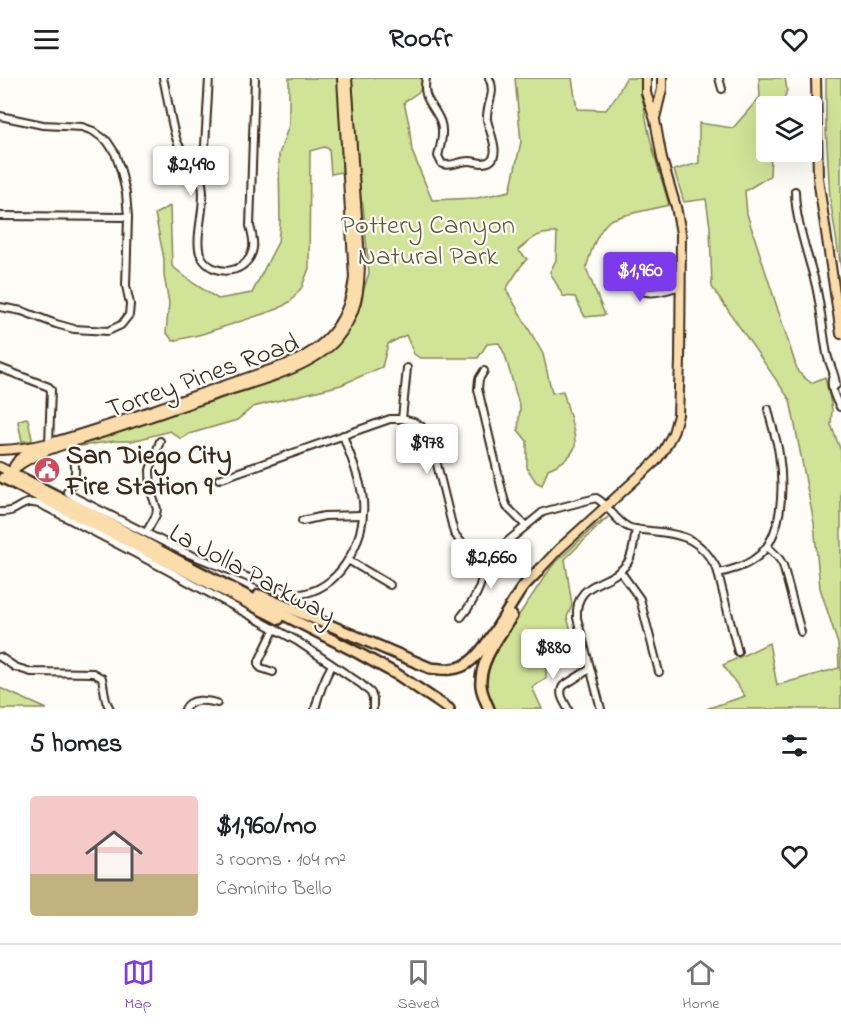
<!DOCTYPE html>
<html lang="en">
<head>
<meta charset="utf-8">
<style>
	:root { --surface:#fff; --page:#f2f2f2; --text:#202124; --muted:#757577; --line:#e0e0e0; --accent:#7c3aed }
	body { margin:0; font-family:"Indie Flower",sans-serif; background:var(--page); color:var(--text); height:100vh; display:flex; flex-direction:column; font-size:22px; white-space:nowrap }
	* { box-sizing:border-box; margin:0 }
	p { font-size:20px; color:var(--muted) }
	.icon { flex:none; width:33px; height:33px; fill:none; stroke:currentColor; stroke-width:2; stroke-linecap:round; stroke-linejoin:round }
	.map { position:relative; height:631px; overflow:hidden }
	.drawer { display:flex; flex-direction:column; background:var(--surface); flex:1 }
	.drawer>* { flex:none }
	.buttons { position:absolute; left:756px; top:18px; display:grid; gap:12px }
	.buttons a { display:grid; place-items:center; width:66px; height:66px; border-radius:6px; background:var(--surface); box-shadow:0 6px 24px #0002; font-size:30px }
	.price { position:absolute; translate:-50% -51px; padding:0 14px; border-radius:6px; background:#fff; color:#222; font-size:20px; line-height:39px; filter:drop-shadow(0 2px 3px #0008) }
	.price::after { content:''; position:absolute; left:50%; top:36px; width:18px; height:14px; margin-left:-9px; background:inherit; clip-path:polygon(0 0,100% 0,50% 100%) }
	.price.current { background:var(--accent); color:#fff }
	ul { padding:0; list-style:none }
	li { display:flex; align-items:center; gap:18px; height:150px; padding:0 30px }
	li span { display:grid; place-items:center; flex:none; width:168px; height:120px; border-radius:6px; color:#555 }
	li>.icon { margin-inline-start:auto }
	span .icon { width:72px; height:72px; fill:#fffc; stroke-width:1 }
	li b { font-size:26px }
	h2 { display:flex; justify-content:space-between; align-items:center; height:72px; padding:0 30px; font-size:26px }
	header { display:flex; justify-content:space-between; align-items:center; height:78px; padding:0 30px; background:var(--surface); font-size:27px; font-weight:700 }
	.tab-bar { display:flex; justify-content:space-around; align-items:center; height:84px; border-top:2px solid var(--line); background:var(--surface); font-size:16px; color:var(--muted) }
	.tab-bar a { display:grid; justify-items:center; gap:3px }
	.tab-bar .current { color:var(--accent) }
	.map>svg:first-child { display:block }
</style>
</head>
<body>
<header><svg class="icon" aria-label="menu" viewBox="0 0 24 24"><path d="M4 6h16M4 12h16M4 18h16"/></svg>Roofr<svg class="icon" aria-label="heart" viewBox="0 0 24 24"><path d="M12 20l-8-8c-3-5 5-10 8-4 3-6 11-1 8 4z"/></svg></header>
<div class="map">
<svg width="841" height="631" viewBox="0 0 841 631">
	<rect width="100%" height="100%" fill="#fdfcf7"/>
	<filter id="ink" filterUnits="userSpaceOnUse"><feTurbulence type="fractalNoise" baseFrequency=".0167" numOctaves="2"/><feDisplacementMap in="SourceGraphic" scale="12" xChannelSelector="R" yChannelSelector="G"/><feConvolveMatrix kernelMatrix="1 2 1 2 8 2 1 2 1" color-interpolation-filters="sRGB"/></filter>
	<g filter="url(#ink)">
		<!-- green -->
		<g fill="#d1e397" stroke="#86865a" stroke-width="1.5">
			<polygon points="289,0 339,0 342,94 331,96 329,71 324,69 310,73 309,190 302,209 291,223 278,231 202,256 173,263 166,254 169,225 164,198 164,181 155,136 170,128 172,188 193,205 218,221 252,215 278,164 280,145 279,76 289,47"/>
			<path d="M352 0H422L420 13 404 24 409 46 412 73 432 122 477 120 510 113 521 64 515 0H572L577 31 606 32 617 17 626 0H642C642 43 657 85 669 127 658 130 616 138 609 143 596 155 591 174 586 190L605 237 585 239 575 219 563 218 550 194 556 182 557 155C537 154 533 160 518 172L527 181 521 188 506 211 543 276 552 315 563 313C566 324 577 359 575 368 572 380 558 387 548 391L542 407 536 404 527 390V363L518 352 520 330 505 277 499 265 487 266 478 280H420L414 276 406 257 388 266 382 289 341 307 253 329 237 342 189 356 181 361 170 353 132 363H114L81 368 78 366 276 303 315 284 335 268 360 223 369 195 363 127 361 122Z"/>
			<polygon points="759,0 785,0 787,12 782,28 766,28 766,74 771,74 770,98 745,113 747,136 798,294 811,305 825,299 832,331 831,347 841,373 841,631 706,631 745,618 723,587 769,565 777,607 839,590 838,566 820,510 814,445 790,322 712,209 710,149 706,121 684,124 674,92 699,85 699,45 733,50 760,19"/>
			<polygon points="826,0 841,0 841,191 830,121 826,50"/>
			<polygon points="26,340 28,341 32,361 31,363 22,363 18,344 20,342"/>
			<path d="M608 439 565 481 572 527 567 539 573 560 562 563 561 560 550 563 546 582V600L532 609 542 631H494C485 615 484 602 487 584L552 488 596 447Z"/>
			<polygon points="0,610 47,631 0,631"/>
		</g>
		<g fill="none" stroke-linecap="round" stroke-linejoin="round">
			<defs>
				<g id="minor">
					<path d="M163 0C168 19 170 44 177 63 183 78 198 90 202 106 207 127 193 161 201 178 213 201 249 196 253 170 254 163 252 155 250 148L255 0"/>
					<path d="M426 0C422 20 431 24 439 40 445 52 441 66 438 78L442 86C452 89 459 83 469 83 474 83 478 85 483 85 506 83 488 52 487 41 486 25 497 16 489 0"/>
					<polyline points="719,0 722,11"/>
					<polyline points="0,38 43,47 82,49 93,53 107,63 115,75 121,93 126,115 128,139 126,208 130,226 129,237 121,247 108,253 74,251 56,246 22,233 0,229"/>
					<polyline points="192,87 200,80 205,68 209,0"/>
					<path d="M795 113C795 143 809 179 816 208 821 230 823 254 827 276 829 286 836 297 836 307L833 310"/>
					<polyline points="0,138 128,139"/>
					<path d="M623 185C628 192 631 199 635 206 643 222 668 211 681 208"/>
					<polyline points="0,290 49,309 51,312 49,365"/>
					<polyline points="484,293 479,301 478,311 504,421 507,429 525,447"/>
					<path d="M833 298C829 307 835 321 840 329L841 328"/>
					<polyline points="402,341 407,290"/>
					<path d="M68 361C74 380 81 397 67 414L76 420 184 474 287 515C293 515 300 517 306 515 343 506 366 460 363 423 361 401 350 378 343 357"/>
					<path d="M219 401 390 341H402L414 344 421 348 428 357 431 362 454 455 460 463 472 472 483 474 497 472 543 434 596 420C609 427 614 442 628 449 635 452 643 452 651 453 683 456 701 461 717 491L738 574"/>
					<path d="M0 434C23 435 18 418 44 428L165 491 297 563 361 606 371 615 373 621V631"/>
					<polyline points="302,443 324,438 362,437"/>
					<polyline points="146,455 156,437 157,431 151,414 150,392 160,363"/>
					<path d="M767 469C774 474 779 479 783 487L801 554"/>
					<polyline points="348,482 390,507"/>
					<polyline points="620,493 640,521 659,594"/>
					<path d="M719 495C731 492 743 489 753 482 784 462 784 409 779 376 777 361 771 346 768 331"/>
					<path d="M461 539C478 519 486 500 483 474"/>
					<polyline points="0,579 15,589 31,594 93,595 102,600 106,623 110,631"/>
					<polyline points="273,594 261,590 259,588 259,583 275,550"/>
					<path d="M185 631C190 620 207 622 217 625"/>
					<path d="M315 631C319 615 324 601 332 587"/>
					<path d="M568 631C564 623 558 616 563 608L590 591"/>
					<path d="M601 631 577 540C574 500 612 509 628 484 634 474 634 462 636 451"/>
				</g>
				<g id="major">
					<polyline points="816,0 818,100 841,256"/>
					<polyline points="655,40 662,11 662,0"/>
					<path d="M0 372C40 371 77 357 115 345 175 325 234 304 293 284 331 266 349 241 354 200L342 0"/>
					<polyline points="14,388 19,381 34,371"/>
					<polyline points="0,389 10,394"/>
					<path d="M6 398C29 375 62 367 92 358 134 345 175 330 217 316 253 304 310 291 336 262 357 237 360 213 360 181L347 0"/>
					<polyline points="539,492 559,471 656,383 664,372 673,355 678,337 680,283 681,155 676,129 662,81 655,42 646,15 646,0"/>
				</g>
				<g id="highway">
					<polyline points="10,394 100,440 177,482 358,575 398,597 449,631"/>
					<polyline points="3,400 279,541"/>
					<path d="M259 517 430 590C441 591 452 593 463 588 484 579 508 529 523 509 528 503 534 498 539 492"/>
					<path d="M489 631C486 624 482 616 481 608 479 583 499 559 512 538"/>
				</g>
			</defs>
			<!-- minor casing -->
			<use href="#minor" stroke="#3b2a1e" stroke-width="10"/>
			<!-- major casing -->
			<use href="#major" stroke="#3b2a1e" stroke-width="12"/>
			<!-- highway casing -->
			<use href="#highway" stroke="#3b2a1e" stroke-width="14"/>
			<!-- minor -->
			<use href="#minor" stroke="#fdfcf7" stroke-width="6"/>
			<!-- major -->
			<use href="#major" stroke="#fbddab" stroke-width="8"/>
			<!-- highway -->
			<use href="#highway" stroke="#fbddab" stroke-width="9"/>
		</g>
	</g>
	<!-- icons -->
	<defs>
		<symbol id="civic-disc" viewBox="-11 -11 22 22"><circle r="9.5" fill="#d1495b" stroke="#fdfcf7"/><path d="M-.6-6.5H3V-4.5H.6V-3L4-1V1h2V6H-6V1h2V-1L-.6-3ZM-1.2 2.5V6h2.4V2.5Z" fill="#fff"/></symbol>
	</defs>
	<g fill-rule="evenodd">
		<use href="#civic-disc" x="32" y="377" width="30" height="30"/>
	</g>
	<g text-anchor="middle" stroke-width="4.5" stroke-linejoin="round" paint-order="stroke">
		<!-- park labels -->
		<g font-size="27" fill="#60583c" stroke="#fdfcf7">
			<text x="428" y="155">Pottery Canyon<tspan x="428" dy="31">Natural Park</tspan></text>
		</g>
		<!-- street labels -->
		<g font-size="27" fill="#3b2a1e" stroke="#fdfcf7">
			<text transform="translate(202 297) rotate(-20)" y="9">Torrey Pines Road</text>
			<text transform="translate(253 495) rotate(28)" y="9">La Jolla Parkway</text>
		</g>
		<!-- poi labels -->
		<g font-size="27" font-weight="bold" fill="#3b2a1e" stroke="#fdfcf7" text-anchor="start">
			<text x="66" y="385">San Diego City<tspan x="66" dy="31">Fire Station 9</tspan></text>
		</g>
	</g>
</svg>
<div class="buttons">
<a><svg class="icon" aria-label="layers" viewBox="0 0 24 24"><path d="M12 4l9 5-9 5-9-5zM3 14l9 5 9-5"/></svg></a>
</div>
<b class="price" style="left:191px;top:119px">$2,490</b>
<b class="price current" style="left:640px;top:225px">$1,960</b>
<b class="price" style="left:427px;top:397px">$978</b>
<b class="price" style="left:491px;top:512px">$2,660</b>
<b class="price" style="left:553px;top:602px">$880</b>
</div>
<section class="drawer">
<h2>5 homes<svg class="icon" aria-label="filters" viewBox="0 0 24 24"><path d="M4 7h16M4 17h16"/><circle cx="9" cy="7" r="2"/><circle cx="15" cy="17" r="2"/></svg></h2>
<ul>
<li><span style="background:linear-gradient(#f6c9c9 65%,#c2b280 0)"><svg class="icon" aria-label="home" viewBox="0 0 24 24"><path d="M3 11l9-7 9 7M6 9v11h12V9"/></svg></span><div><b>$1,960/mo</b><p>3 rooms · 104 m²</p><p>Caminito Bello</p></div><svg class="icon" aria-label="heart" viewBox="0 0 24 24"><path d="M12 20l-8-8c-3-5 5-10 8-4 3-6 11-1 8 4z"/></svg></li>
</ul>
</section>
<nav class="tab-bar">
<a class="current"><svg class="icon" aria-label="map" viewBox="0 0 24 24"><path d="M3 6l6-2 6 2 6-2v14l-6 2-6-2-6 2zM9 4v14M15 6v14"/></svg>Map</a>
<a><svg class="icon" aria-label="saved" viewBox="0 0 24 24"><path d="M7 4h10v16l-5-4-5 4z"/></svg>Saved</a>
<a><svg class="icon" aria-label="home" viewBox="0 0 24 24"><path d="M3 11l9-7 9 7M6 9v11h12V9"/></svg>Home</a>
</nav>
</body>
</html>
